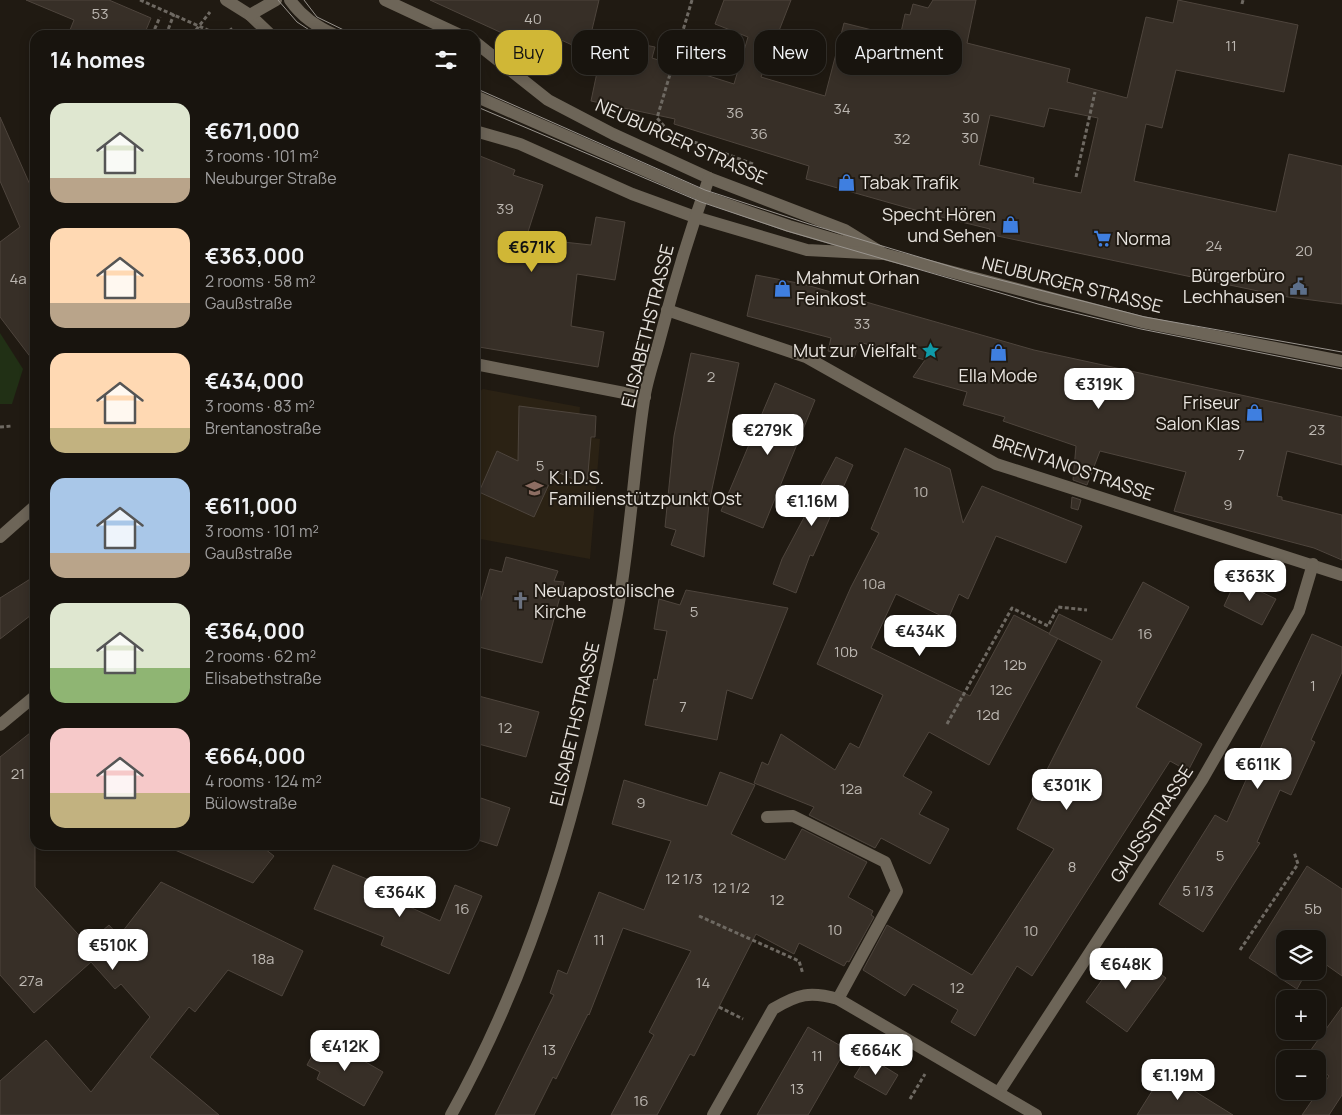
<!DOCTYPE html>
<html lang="en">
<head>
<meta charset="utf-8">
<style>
	:root { --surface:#18140e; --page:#25211c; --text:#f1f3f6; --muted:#9f9e9e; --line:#36332e; --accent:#d0b736 }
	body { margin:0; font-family:Manrope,sans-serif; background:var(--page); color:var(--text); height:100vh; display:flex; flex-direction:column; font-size:19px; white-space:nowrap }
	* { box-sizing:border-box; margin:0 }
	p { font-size:16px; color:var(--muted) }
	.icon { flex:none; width:28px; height:28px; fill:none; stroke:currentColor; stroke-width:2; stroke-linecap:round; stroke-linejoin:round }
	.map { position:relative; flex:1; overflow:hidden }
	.drawer { position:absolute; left:30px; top:30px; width:450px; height:820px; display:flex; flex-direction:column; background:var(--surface); border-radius:15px; box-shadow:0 2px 12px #0003,0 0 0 1px var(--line) }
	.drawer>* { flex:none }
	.guide { position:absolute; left:495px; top:30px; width:475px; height:45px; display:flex; gap:10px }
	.fabs { position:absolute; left:1276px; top:930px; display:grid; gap:10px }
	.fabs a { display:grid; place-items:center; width:50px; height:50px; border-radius:10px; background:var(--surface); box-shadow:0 2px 12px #0003,0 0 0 1px var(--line); font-size:25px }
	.price { position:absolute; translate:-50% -42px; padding:0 11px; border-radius:10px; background:#fff; color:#222; font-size:16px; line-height:32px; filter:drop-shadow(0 1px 2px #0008) }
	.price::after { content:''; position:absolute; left:50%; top:30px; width:15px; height:11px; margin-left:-8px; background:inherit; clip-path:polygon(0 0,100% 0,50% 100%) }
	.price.on { background:var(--accent); color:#111 }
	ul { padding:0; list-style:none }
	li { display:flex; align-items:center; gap:15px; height:125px; padding:0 20px }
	li span { display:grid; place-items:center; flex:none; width:140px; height:100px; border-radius:15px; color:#555 }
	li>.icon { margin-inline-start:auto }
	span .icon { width:60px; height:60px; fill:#fffc; stroke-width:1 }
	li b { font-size:21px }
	h2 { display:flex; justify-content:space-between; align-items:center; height:60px; padding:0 20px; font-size:21px }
	.chip { padding:0 18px; border-radius:15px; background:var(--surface); box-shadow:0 2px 12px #0003,0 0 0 1px var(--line); font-size:18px; line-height:45px }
	.chip.on { background:var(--accent); color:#111 }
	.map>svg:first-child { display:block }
</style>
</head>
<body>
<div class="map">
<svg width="1342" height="1115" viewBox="0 0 1342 1115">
	<rect width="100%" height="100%" fill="#201a12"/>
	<!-- built -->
	<polygon fill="#2b2214" points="483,389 580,407 578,436 600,439 590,559 475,538 475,394"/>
	<!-- green -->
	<polygon fill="#213015" points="0,333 23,369 12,404 0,404"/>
	<!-- building -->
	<g fill="#372f27" stroke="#4e453d" fill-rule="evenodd">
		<polygon points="26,0 109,0 151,18 144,35 68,35 74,20"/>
		<path d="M430 0H599L591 34 655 47 652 58 734 84 748 37 715 24 724 0H791L761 77 825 96 844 23 900 37 905 14 910 15 913 4 928 8 933 0H976L967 43 1070 69 1067 82 1127 98 1146 17 1173 23 1178 0 1298 25 1284 92 1176 70 1162 128 1146 124 1134 181 1276 212 1289 154 1342 166V304L1258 293V291L988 234 990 229 929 214 806 179 809 166 674 124 675 119 591 101 600 58 557 38 550 55ZM1049 108 1098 118 1081 193 1033 183 1034 178 979 165 990 115 1044 127Z"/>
		<polygon points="0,117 35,196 35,363 0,317 0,242 20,227 0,181"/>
		<polygon points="475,154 515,170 513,175 543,185 526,238 591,245 596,217 625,222 615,280 577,274 571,326 604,332 598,367 479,347 475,335"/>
		<polygon points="756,275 803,284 1034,350 1342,417 1342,465 1287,451 1277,496 1282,497 1282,500 1342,515 1342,560 1314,548 1174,511 1186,472 1100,451 1087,485 1073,480 1076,446 1003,421 1005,417 963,405 967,392 913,377 925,360 859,342 854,358 828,351 831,338 747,316"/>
		<polygon points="691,353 739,363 709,503 704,557 671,545 676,530 665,527 674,436"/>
		<polygon points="775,383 815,400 763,528 721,511"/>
		<polygon points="519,406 596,416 595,437 591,437 587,485 555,471 534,517 479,492 497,451 518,461"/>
		<polygon points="905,448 950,469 963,523 982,486 1082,526 1066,563 996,536 968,599 959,594 948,619 896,594 871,648 970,696 1014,615 1058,638 989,765 929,732 903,776 932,792 919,814 949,829 930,864 881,838 875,848 809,815 814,807 754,783 762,762 768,765 781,734 835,770 850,743 859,748 883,695 817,664 851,587 879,533 871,529"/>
		<polygon points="836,457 853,465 813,556 810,555 796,593 773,584 782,559"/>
		<polygon points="1072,497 1081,500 1078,510 1071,508"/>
		<polygon points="506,557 558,571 554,581 564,582 542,663 475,646 475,620 490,569 502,572"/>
		<polygon points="35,576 35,612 0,639 0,598"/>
		<polygon points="1236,580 1276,599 1262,625 1224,606"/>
		<polygon points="1143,582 1189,607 1136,707 1202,744 1188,771 1170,761 1032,976 1017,966 975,1036 951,1022 958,1010 913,984 905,996 863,970 887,925 972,975 1054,849 1017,829 1102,661 1049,634 1059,614 1112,640"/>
		<polygon points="686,590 788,608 752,699 727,690 717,740 645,725 654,679 657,680 667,631 654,629 659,599 680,605"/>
		<polygon points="1312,634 1342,647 1342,672 1311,740 1315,742 1291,795 1280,790 1257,842 1260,843 1203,932 1159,904 1215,815 1227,822"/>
		<polygon points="475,695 539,712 526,757 475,743"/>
		<polygon points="35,729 35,887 87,944 109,925 119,936 161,882 303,951 282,996 228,970 195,1012 189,1007 150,1057 219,1115 0,1115 0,1081 46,1040 91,1092 150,1017 121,984 115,989 91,962 34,1013 0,975 0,757"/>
		<polygon points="720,772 755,785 731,834 785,860 802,829 867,862 848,897 873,911 871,915 874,917 849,962 847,961 844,966 799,943 794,954 756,934 694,1056 690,1054 657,1115 611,1115 654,1035 649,1032 691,951 623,928 589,1015 588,1014 556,1079 553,1077 534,1115 495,1115 554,995 550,993 558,970 567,974 599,892 644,910 671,841 612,824 624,780 707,806"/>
		<polygon points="475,796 510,808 497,846 475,839"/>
		<polygon points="163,845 260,845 274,856 253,883"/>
		<polygon points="333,865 403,894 399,902 440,921 455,885 482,896 449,974 381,945 384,937 314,909"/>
		<polygon points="1307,866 1342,889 1342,976 1318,959 1318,939 1285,939 1285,971 1307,971 1297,989 1249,958"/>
		<polygon points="1125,948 1166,978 1127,1032 1086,1002"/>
		<polygon points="1342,1007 1342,1095 1329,1115 1302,1115 1329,1076 1318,1067 1318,1059 1305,1058"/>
		<polygon points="808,1027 846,1049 808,1115 757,1115"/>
		<polygon points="322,1037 383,1072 364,1106 317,1079 320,1072 307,1065"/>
		<polygon points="867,1056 898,1075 886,1095 854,1077"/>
		<polygon points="1164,1072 1233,1115 1137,1115"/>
	</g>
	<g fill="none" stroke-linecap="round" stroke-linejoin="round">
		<!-- path -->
		<g stroke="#6e6962" stroke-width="3" stroke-dasharray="4 2.5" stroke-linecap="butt">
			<polyline points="140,0 219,35"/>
			<polyline points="692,0 657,118 670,133 753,164"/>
			<polyline points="1242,4 1243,0"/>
			<polyline points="152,35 160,17"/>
			<polyline points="166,35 174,14"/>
			<polyline points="192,35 210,12"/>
			<polyline points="224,35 233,28"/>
			<polyline points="1076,177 1095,92"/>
			<polyline points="0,427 12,426"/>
			<polyline points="947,724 1012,608 1048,626 1058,607 1087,610"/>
			<polyline points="699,916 799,961 803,974"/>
			<polyline points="1240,950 1298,864 1294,852"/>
			<polyline points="719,1007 743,1019"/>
			<polyline points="910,1099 925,1074"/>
		</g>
		<!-- minor -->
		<g stroke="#6d6558" stroke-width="12">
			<polyline points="226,0 250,15 271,35"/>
			<path d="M290 0C302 17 316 26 335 35"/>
			<polyline points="385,0 460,35"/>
			<polyline points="250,15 276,0"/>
			<polyline points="475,42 548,100 613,134 709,178 845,230 884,254"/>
			<polyline points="475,96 703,196 789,226 864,248"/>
			<polyline points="475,131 520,144 632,194 695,217 807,250 884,254 1142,322 1342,361"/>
			<polyline points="667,310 806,357 996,464 1342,575"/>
			<polyline points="475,364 645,397"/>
			<polyline points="0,537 35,506"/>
			<polyline points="0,725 35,696"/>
			<polyline points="767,817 793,816 885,862 897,891 838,999"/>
			<polyline points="999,1092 1202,780 1299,611 1313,564"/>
			<path d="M451 1115C539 957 582 796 616 619 630 547 633 472 644 400 647 379 655 358 660 338 674 284 690 231 709 178"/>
			<path d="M713 1115 773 1009C798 994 810 991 838 999L1036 1115"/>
		</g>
		<!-- tram -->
		<g stroke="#9a958f" stroke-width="1">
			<polyline points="278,0 297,22 317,35"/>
			<polyline points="304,0 317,17 354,35"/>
			<polyline points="475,88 705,190 809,224 969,272 1145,317 1342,352"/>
			<polyline points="475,106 701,202 787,231 1038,304 1141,329 1342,369"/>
		</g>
	</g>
	<!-- icons -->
	<defs>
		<symbol id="shop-bare" viewBox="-9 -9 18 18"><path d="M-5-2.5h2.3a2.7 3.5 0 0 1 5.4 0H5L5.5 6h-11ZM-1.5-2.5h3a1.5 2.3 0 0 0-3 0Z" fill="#3f7fe0" stroke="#201a12" stroke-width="2.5" paint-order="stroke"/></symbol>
		<symbol id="supermarket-bare" viewBox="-9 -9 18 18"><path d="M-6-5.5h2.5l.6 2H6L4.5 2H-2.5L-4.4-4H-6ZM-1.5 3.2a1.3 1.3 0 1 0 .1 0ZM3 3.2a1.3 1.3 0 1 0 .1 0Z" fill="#3f7fe0" stroke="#201a12" stroke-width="2.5" paint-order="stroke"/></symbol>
		<symbol id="civic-bare" viewBox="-9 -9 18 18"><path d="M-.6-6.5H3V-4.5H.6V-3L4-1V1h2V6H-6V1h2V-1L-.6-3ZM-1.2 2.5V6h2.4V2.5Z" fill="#5c6f8a" stroke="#201a12" stroke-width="2.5" paint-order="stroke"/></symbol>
		<symbol id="sight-bare" viewBox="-9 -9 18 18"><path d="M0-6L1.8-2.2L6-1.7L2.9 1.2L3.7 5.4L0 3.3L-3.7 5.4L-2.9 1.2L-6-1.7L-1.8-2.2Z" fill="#0f9aa8" stroke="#201a12" stroke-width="2.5" paint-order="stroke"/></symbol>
		<symbol id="school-bare" viewBox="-9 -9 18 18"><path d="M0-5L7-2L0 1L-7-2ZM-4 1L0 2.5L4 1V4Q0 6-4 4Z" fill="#8d6e63" stroke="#201a12" stroke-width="2.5" paint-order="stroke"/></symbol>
		<symbol id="church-bare" viewBox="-9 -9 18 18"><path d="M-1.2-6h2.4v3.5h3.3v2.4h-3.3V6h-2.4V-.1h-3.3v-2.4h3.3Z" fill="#6b7280" stroke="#201a12" stroke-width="2.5" paint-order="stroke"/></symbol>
	</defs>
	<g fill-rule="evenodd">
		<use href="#shop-bare" x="834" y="170" width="25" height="25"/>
		<use href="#shop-bare" x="998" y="212" width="25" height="25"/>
		<use href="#supermarket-bare" x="1090" y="226" width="25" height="25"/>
		<use href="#civic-bare" x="1286" y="274" width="25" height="25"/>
		<use href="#shop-bare" x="770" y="276" width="25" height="25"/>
		<use href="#sight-bare" x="918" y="338" width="25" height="25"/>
		<use href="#shop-bare" x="986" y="340" width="25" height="25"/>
		<use href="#shop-bare" x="1242" y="400" width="25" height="25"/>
		<use href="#school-bare" x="522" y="476" width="25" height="25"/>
		<use href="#church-bare" x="508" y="588" width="25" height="25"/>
	</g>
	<g text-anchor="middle" stroke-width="4" stroke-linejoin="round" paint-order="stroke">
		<!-- number labels -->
		<g font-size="15" fill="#bcb7b1">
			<text x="100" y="19">53</text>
			<text x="533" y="24">40</text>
			<text x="1231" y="51">11</text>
			<text x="842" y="114">34</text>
			<text x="735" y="118">36</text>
			<text x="971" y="123">30</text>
			<text x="759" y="139">36</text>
			<text x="970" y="143">30</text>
			<text x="902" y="144">32</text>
			<text x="505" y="214">39</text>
			<text x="1214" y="251">24</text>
			<text x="1304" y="256">20</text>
			<text x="18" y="284">4a</text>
			<text x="862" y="329">33</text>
			<text x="711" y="382">2</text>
			<text x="1317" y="435">23</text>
			<text x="1241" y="460">7</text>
			<text x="540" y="471">5</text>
			<text x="921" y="497">10</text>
			<text x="1228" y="510">9</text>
			<text x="874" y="589">10a</text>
			<text x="694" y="617">5</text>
			<text x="1145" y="639">16</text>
			<text x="846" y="657">10b</text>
			<text x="1015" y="670">12b</text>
			<text x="1313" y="691">1</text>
			<text x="1001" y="695">12c</text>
			<text x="683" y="712">7</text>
			<text x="988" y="720">12d</text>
			<text x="505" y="733">12</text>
			<text x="18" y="779">21</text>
			<text x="851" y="794">12a</text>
			<text x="641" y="808">9</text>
			<text x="1220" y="861">5</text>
			<text x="1072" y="872">8</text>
			<text x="684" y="884">12 1/3</text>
			<text x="731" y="893">12 1/2</text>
			<text x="1198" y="896">5 1/3</text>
			<text x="777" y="905">12</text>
			<text x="462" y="914">16</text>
			<text x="1313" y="914">5b</text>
			<text x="835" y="935">10</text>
			<text x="1031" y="936">10</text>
			<text x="599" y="945">11</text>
			<text x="263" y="964">18a</text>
			<text x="31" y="986">27a</text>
			<text x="703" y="988">14</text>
			<text x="957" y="993">12</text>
			<text x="549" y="1055">13</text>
			<text x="817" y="1061">11</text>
			<text x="797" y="1094">13</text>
			<text x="641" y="1106">16</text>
		</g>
		<!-- street labels -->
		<g font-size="18" fill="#e8e4df" stroke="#201a12">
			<text transform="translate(681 142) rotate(24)" y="6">NEUBURGER STRASSE</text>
			<text transform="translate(1072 285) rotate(14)" y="6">NEUBURGER STRASSE</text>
			<text transform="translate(648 326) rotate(-76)" y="6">ELISABETHSTRASSE</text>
			<text transform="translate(1073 468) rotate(19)" y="6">BRENTANOSTRASSE</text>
			<text transform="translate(575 724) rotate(-77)" y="6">ELISABETHSTRASSE</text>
			<text transform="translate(1152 824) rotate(-57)" y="6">GAUSSSTRASSE</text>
		</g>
		<!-- poi labels -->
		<g font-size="18" fill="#e8e4df" stroke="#201a12" text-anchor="start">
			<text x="860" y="189">Tabak Trafik</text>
			<text x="996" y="221" text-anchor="end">Specht Hören<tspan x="996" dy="21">und Sehen</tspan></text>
			<text x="1116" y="245">Norma</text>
			<text x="1285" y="282" text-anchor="end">Bürgerbüro<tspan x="1285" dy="21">Lechhausen</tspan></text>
			<text x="796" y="284">Mahmut Orhan<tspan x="796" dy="21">Feinkost</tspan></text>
			<text x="917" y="357" text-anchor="end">Mut zur Vielfalt</text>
			<text x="998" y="382" text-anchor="middle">Ella Mode</text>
			<text x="1240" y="409" text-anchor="end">Friseur<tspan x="1240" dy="21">Salon Klas</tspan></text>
			<text x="549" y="484">K.I.D.S.<tspan x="549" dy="21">Familienstützpunkt Ost</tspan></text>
			<text x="534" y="597">Neuapostolische<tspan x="534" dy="21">Kirche</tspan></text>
		</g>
	</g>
</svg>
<div class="fabs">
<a><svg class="icon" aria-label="layers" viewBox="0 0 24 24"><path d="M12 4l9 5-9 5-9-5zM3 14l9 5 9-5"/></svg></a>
<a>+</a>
<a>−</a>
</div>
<b class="price on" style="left:532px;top:273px">€671K</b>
<b class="price" style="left:1099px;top:410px">€319K</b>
<b class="price" style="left:768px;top:456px">€279K</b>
<b class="price" style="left:812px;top:527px">€1.16M</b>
<b class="price" style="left:1250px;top:602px">€363K</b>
<b class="price" style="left:920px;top:657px">€434K</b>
<b class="price" style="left:1258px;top:790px">€611K</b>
<b class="price" style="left:1067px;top:811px">€301K</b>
<b class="price" style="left:400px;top:918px">€364K</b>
<b class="price" style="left:113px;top:971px">€510K</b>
<b class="price" style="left:1126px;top:990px">€648K</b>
<b class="price" style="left:345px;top:1072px">€412K</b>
<b class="price" style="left:876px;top:1076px">€664K</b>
<b class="price" style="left:1178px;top:1101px">€1.19M</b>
<div class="guide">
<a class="chip on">Buy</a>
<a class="chip">Rent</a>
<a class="chip">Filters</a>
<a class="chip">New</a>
<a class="chip">Apartment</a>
</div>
<section class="drawer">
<h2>14 homes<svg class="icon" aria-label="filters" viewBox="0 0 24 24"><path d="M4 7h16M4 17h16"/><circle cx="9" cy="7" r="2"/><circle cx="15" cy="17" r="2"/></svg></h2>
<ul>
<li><span style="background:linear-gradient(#dfe7d0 75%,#b9a48a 0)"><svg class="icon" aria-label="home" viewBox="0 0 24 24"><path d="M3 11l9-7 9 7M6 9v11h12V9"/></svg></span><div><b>€671,000</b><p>3 rooms · 101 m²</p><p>Neuburger Straße</p></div></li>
<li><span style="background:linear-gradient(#ffd9b3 75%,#b9a48a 0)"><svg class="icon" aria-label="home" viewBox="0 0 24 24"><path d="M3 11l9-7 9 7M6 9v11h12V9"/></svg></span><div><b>€363,000</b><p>2 rooms · 58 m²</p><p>Gaußstraße</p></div></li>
<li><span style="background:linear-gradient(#ffd9b3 75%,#c2b280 0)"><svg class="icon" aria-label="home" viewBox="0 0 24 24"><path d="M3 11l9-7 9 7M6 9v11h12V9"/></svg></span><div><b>€434,000</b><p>3 rooms · 83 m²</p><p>Brentanostraße</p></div></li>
<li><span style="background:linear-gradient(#a9c7e8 75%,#b9a48a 0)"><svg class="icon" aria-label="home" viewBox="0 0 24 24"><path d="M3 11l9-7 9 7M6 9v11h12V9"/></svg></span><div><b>€611,000</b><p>3 rooms · 101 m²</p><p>Gaußstraße</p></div></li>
<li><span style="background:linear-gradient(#dfe7d0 65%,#8fb573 0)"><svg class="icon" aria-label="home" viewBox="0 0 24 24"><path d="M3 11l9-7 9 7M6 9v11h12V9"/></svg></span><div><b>€364,000</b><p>2 rooms · 62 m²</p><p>Elisabethstraße</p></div></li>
<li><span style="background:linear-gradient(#f6c9c9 65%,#c2b280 0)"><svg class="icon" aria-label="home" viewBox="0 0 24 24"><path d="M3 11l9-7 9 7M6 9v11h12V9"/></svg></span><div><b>€664,000</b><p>4 rooms · 124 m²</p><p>Bülowstraße</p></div></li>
</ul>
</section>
</div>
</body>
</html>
